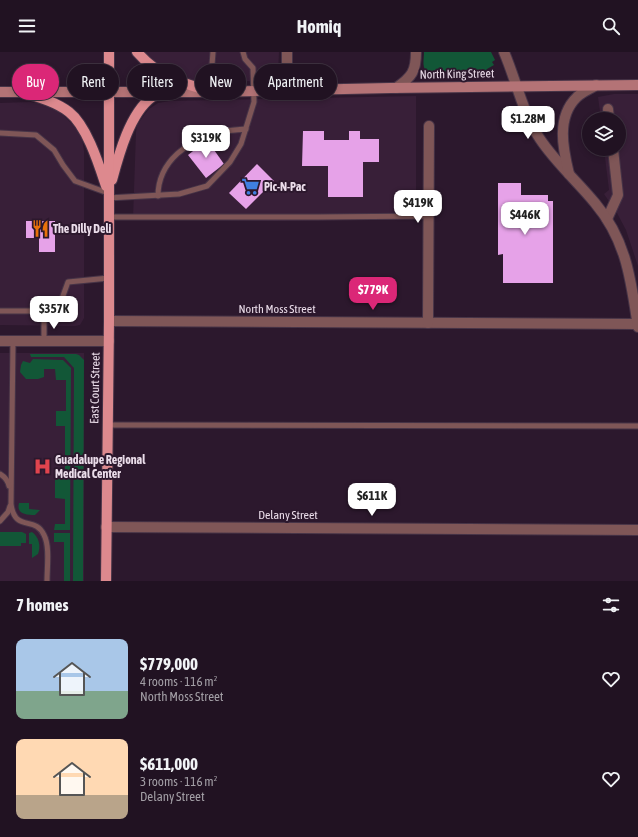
<!DOCTYPE html>
<html lang="en">
<head>
<meta charset="utf-8">
<style>
	:root { --surface:#211222; --page:#291b2a; --text:#f1f3f6; --muted:#a29ea5; --line:#3e3240; --accent:#db2777 }
	body { margin:0; font-family:"Asap Condensed",sans-serif; background:var(--page); color:var(--text); height:100vh; display:flex; flex-direction:column; font-size:15px; white-space:nowrap }
	* { box-sizing:border-box; margin:0 }
	p { font-size:13px; color:var(--muted) }
	.icon { flex:none; width:22px; height:22px; fill:none; stroke:currentColor; stroke-width:2; stroke-linecap:round; stroke-linejoin:round }
	.map { position:relative; height:529px; overflow:hidden }
	.drawer { display:flex; flex-direction:column; background:var(--surface); flex:1 }
	.drawer>* { flex:none }
	.guide { position:absolute; left:12px; top:12px; width:400px; height:36px; display:flex; gap:8px }
	.controls { position:absolute; left:582px; top:60px; display:grid; gap:8px }
	.controls a { display:grid; place-items:center; width:44px; height:44px; border-radius:50%; background:var(--surface); box-shadow:0 2px 6px #0003,0 0 0 1px var(--line); font-size:20px }
	.price { position:absolute; translate:-50% -34px; padding:0 9px; border-radius:8px; background:#fff; color:#222; font-size:13px; line-height:26px; filter:drop-shadow(0 1px 2px #0008) }
	.price::after { content:''; position:absolute; left:50%; top:24px; width:12px; height:9px; margin-left:-6px; background:inherit; clip-path:polygon(0 0,100% 0,50% 100%) }
	.price.selected { background:var(--accent); color:#fff }
	ul { padding:0; list-style:none }
	li { display:flex; align-items:center; gap:12px; height:100px; padding:0 16px }
	li span { display:grid; place-items:center; flex:none; width:112px; height:80px; border-radius:8px; color:#555 }
	li>.icon { margin-inline-start:auto }
	span .icon { width:48px; height:48px; fill:#fffc; stroke-width:1 }
	li b { font-size:17px }
	h2 { display:flex; justify-content:space-between; align-items:center; height:48px; padding:0 16px; font-size:17px }
	.chip { padding:0 14px; border-radius:18px; background:var(--surface); box-shadow:0 2px 6px #0003,0 0 0 1px var(--line); font-size:14px; line-height:36px }
	.chip.selected { background:var(--accent); color:#fff }
	header { display:flex; justify-content:space-between; align-items:center; height:52px; padding:0 16px; background:var(--surface); font-size:18px; font-weight:700 }
	.map>svg:first-child { display:block }
</style>
</head>
<body>
<header><svg class="icon" aria-label="menu" viewBox="0 0 24 24"><path d="M4 6h16M4 12h16M4 18h16"/></svg>Homiq<svg class="icon" aria-label="search" viewBox="0 0 24 24"><circle cx="10" cy="10" r="6"/><path d="M15 15l6 6"/></svg></header>
<div class="map">
<svg width="638" height="529" viewBox="0 0 638 529">
	<rect width="100%" height="100%" fill="#2c182d"/>
	<!-- built -->
	<g fill="#381f38">
		<polygon points="144,0 279,0 278,22 274,28 232,30 198,29 182,26 157,14"/>
		<polygon points="614,42 638,42 638,214 626,178 617,161 604,142 609,138 604,97 619,97 619,67 601,67 598,45"/>
		<polygon points="416,44 416,167 276,169 133,167 136,80 137,73 145,62 149,57 158,51 170,49"/>
		<polygon points="30,50 44,52 58,58 76,76 82,86 84,99 84,266 80,273 75,274 0,273 0,51"/>
		<rect x="0" y="301" width="84" height="228"/>
	</g>
	<!-- green -->
	<g fill="#125737">
		<path d="M424 0H491L495 8 492 10 494 13 487 17V21H429C421 17 424 8 424 0Z"/>
		<polygon points="30,302 76,302 79,303 84,308 83,529 73,529 74,316 64,305 31,305"/>
		<polygon points="33,307 63,308 71,316 70,478 54,478 55,472 65,472 65,447 55,446 55,426 65,425 65,374 56,374 56,359 66,359 66,328 56,328 55,317 44,317 44,325 38,327 26,327 20,320 21,313 23,309 30,311"/>
		<path d="M19 451H29V457L40 458 35 463C26 463 16 462 19 451Z"/>
		<polygon points="0,480 22,480 26,482 26,491 21,491 21,494 0,494"/>
		<path d="M32 480C39 485 41 494 38 502L32 506V492H29V481Z"/>
		<polygon points="54,481 70,481 70,529 64,529 64,490 54,490"/>
	</g>
	<!-- building -->
	<g fill="#e6a2e8">
		<polygon points="303,79 324,79 324,88 349,88 349,79 360,79 360,87 379,87 379,110 363,110 363,145 328,145 328,114 302,114"/>
		<polygon points="207,88 224,112 206,126 188,103"/>
		<polygon points="257,112 274,129 246,157 229,141"/>
		<polygon points="498,131 521,131 521,143 548,143 548,149 553,149 553,231 503,231 503,202 498,203"/>
		<polygon points="26,169 55,169 55,200 39,200 39,186 26,186"/>
	</g>
	<g fill="none" stroke-linecap="round" stroke-linejoin="round">
		<defs>
			<g id="service">
				<polyline points="212,40 211,26 213,0"/>
				<polyline points="0,81 36,83 54,98 63,113 75,129 108,141"/>
				<path d="M158 144C158 109 189 87 221 80 229 78 238 78 246 77"/>
				<polyline points="108,146 179,142 207,134 230,110 241,92 254,50 253,16 245,7 243,0"/>
				<polyline points="108,165 318,165 429,164"/>
				<polyline points="0,259 44,259 60,252 68,230 109,226"/>
				<path d="M13 289 11 452C15 481 35 463 44 483 50 494 47 516 47 529"/>
				<polyline points="44,289 44,259"/>
				<polyline points="108,373 638,374"/>
				<path d="M0 422C5 425 8 429 9 434"/>
				<polyline points="0,469 8,460 10,454"/>
			</g>
			<g id="minor">
				<polyline points="287,38 287,0"/>
				<polyline points="608,57 609,67"/>
				<polyline points="607,167 618,143 613,97"/>
				<polyline points="109,269 637,272"/>
				<polyline points="428,271 429,74"/>
				<polyline points="0,289 109,289"/>
				<polyline points="106,475 638,478"/>
			</g>
			<g id="tertiary">
				<path d="M504 0C516 28 523 62 540 87 556 111 577 129 595 151 627 189 631 229 638 275"/>
				<path d="M396 36C412 25 416 19 416 0"/>
				<path d="M569 122C563 97 556 65 577 45 582 40 590 37 596 33"/>
			</g>
			<polyline id="secondary" points="0,40 212,40 390,36 638,33"/>
			<g id="primary">
				<path d="M137 0C160 26 181 30 212 40"/>
				<path d="M22 40C38 45 56 50 69 60 87 74 99 113 106 134"/>
				<path d="M112 128C119 102 130 61 152 45 155 43 160 41 163 40"/>
				<polyline points="106,529 109,269 109,0"/>
			</g>
		</defs>
		<!-- service casing -->
		<use href="#service" stroke="#473447" stroke-width="7"/>
		<!-- minor casing -->
		<use href="#minor" stroke="#473447" stroke-width="12"/>
		<!-- tertiary casing -->
		<use href="#tertiary" stroke="#473447" stroke-width="12"/>
		<!-- secondary casing -->
		<use href="#secondary" stroke="#473447" stroke-width="12"/>
		<!-- primary casing -->
		<use href="#primary" stroke="#473447" stroke-width="12"/>
		<!-- service -->
		<use href="#service" stroke="#7f5657" stroke-width="5"/>
		<!-- minor -->
		<use href="#minor" stroke="#7f5657" stroke-width="10"/>
		<!-- tertiary -->
		<use href="#tertiary" stroke="#7f5657" stroke-width="10"/>
		<!-- secondary -->
		<use href="#secondary" stroke="#b47376" stroke-width="10"/>
		<!-- primary -->
		<use href="#primary" stroke="#dd898e" stroke-width="10"/>
	</g>
	<!-- icons -->
	<defs>
		<symbol id="supermarket-bare" viewBox="-9 -9 18 18"><path d="M-6-5.5h2.5l.6 2H6L4.5 2H-2.5L-4.4-4H-6ZM-1.5 3.2a1.3 1.3 0 1 0 .1 0ZM3 3.2a1.3 1.3 0 1 0 .1 0Z" fill="#3f7fe0" stroke="#2c182d" stroke-width="2.5" paint-order="stroke"/></symbol>
		<symbol id="restaurant-bare" viewBox="-9 -9 18 18"><path d="M-5-6h1v4h1v-4h1v4h1v-4h1v5L-1.5 .5V6h-2V.5L-5-1ZM5-6V6H3V1.5H1.5Q1.5-4 5-6Z" fill="#e8710a" stroke="#2c182d" stroke-width="2.5" paint-order="stroke"/></symbol>
		<symbol id="hospital-bare" viewBox="-9 -9 18 18"><path d="M-5-5h3v3.5h4V-5h3V5h-3V1.5h-4V5h-3Z" fill="#e0444e" stroke="#2c182d" stroke-width="2.5" paint-order="stroke"/></symbol>
	</defs>
	<g fill-rule="evenodd">
		<use href="#supermarket-bare" x="238" y="122" width="25" height="25"/>
		<use href="#restaurant-bare" x="28" y="164" width="25" height="25"/>
		<use href="#hospital-bare" x="30" y="402" width="25" height="25"/>
	</g>
	<g text-anchor="middle" stroke-width="4" stroke-linejoin="round" paint-order="stroke">
		<!-- street labels -->
		<g font-size="12" fill="#ebddea" stroke="#2c182d">
			<text transform="translate(457 22) rotate(-1)" y="4">North King Street</text>
			<text x="277" y="261">North Moss Street</text>
			<text transform="translate(95 336) rotate(-89)" y="4">East Court Street</text>
			<text x="288" y="467">Delany Street</text>
		</g>
		<!-- poi labels -->
		<g font-size="12" font-weight="bold" fill="#ebddea" stroke="#2c182d" text-anchor="start">
			<text x="264" y="139">Pic-N-Pac</text>
			<text x="53" y="181">The Dilly Deli</text>
			<text x="55" y="412">Guadalupe Regional<tspan x="55" dy="14">Medical Center</tspan></text>
		</g>
	</g>
</svg>
<div class="controls">
<a><svg class="icon" aria-label="layers" viewBox="0 0 24 24"><path d="M12 4l9 5-9 5-9-5zM3 14l9 5 9-5"/></svg></a>
</div>
<b class="price" style="left:528px;top:88px">$1.28M</b>
<b class="price" style="left:206px;top:107px">$319K</b>
<b class="price" style="left:418px;top:172px">$419K</b>
<b class="price" style="left:525px;top:184px">$446K</b>
<b class="price selected" style="left:373px;top:259px">$779K</b>
<b class="price" style="left:54px;top:278px">$357K</b>
<b class="price" style="left:372px;top:465px">$611K</b>
<div class="guide">
<a class="chip selected">Buy</a>
<a class="chip">Rent</a>
<a class="chip">Filters</a>
<a class="chip">New</a>
<a class="chip">Apartment</a>
</div>
</div>
<section class="drawer">
<h2>7 homes<svg class="icon" aria-label="filters" viewBox="0 0 24 24"><path d="M4 7h16M4 17h16"/><circle cx="9" cy="7" r="2"/><circle cx="15" cy="17" r="2"/></svg></h2>
<ul>
<li><span style="background:linear-gradient(#a9c7e8 65%,#7fa58c 0)"><svg class="icon" aria-label="home" viewBox="0 0 24 24"><path d="M3 11l9-7 9 7M6 9v11h12V9"/></svg></span><div><b>$779,000</b><p>4 rooms · 116 m²</p><p>North Moss Street</p></div><svg class="icon" aria-label="heart" viewBox="0 0 24 24"><path d="M12 20l-8-8c-3-5 5-10 8-4 3-6 11-1 8 4z"/></svg></li>
<li><span style="background:linear-gradient(#ffd9b3 70%,#b9a48a 0)"><svg class="icon" aria-label="home" viewBox="0 0 24 24"><path d="M3 11l9-7 9 7M6 9v11h12V9"/></svg></span><div><b>$611,000</b><p>3 rooms · 116 m²</p><p>Delany Street</p></div><svg class="icon" aria-label="heart" viewBox="0 0 24 24"><path d="M12 20l-8-8c-3-5 5-10 8-4 3-6 11-1 8 4z"/></svg></li>
</ul>
</section>
</body>
</html>
